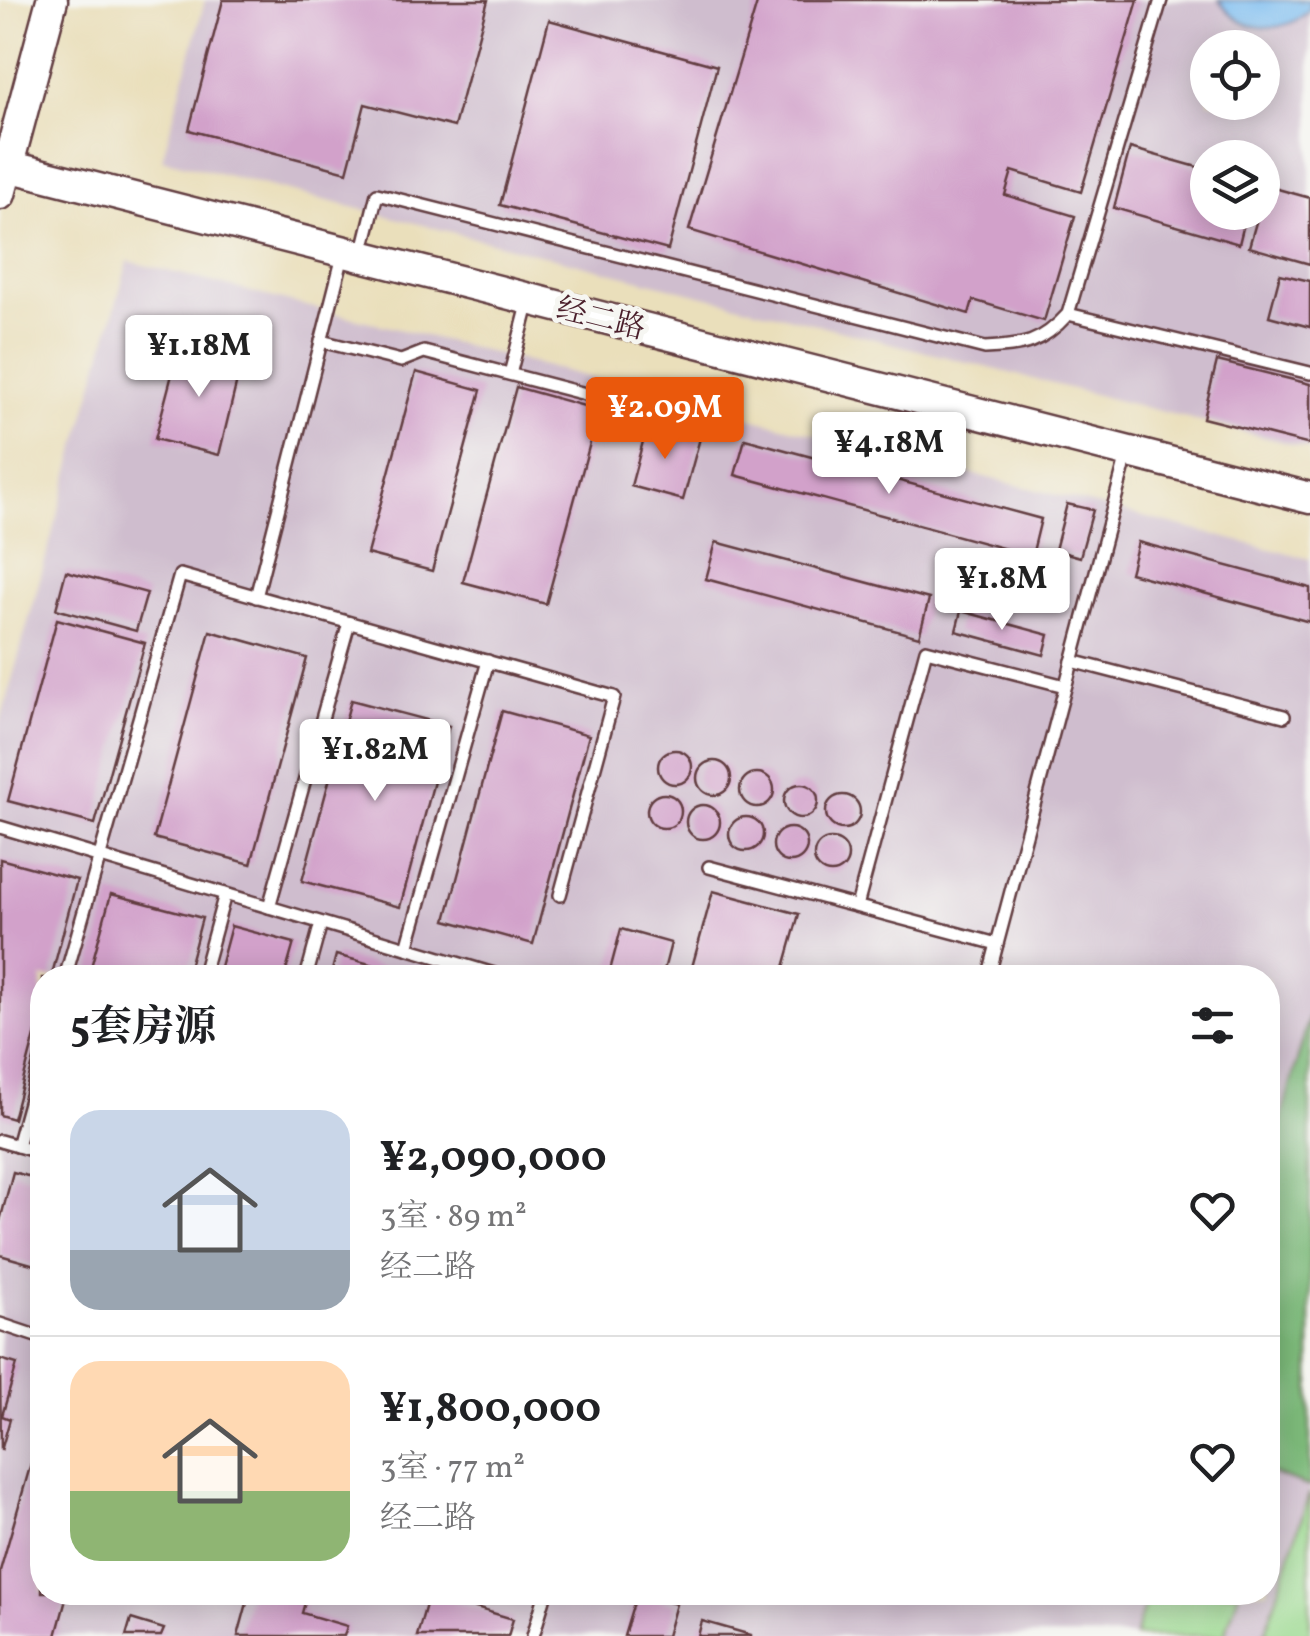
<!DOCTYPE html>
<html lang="zh">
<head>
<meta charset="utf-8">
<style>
	:root { --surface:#fff; --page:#f6f6f6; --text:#202124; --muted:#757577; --line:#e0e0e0; --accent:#ea580c }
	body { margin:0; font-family:Vollkorn,"Noto Serif SC",serif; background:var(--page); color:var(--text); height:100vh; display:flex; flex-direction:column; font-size:38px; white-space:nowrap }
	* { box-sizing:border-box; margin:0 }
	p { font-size:32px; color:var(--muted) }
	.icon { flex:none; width:55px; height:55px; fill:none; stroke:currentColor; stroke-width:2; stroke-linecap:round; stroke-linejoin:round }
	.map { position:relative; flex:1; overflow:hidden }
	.panel { position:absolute; left:30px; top:965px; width:1250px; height:640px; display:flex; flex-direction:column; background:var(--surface); border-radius:40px; box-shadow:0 5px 25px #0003 }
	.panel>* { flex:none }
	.fabs { position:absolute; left:1190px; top:30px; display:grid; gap:20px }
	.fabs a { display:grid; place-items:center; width:90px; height:90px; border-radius:50%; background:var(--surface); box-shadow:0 5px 25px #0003; font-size:50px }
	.price { position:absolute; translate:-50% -85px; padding:0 22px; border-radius:10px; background:#fff; color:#222; font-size:32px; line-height:65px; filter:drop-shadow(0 2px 5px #0008) }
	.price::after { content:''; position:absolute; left:50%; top:60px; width:30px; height:22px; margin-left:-15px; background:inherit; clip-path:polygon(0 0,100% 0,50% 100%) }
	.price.active { background:var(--accent); color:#fff }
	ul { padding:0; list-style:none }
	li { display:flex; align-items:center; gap:30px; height:250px; padding:0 40px }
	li+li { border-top:2px solid var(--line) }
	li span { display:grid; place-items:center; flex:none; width:280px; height:200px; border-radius:30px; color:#555 }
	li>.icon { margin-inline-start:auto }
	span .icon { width:120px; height:120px; fill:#fffc; stroke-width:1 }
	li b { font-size:42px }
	h2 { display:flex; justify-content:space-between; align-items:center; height:120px; padding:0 40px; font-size:42px }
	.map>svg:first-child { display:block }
</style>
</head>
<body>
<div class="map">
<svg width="1310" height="1636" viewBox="0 0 1310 1636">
	<rect width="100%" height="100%" fill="#f6f6f2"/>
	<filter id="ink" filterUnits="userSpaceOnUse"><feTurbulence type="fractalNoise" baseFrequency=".01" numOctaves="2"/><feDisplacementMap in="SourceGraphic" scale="20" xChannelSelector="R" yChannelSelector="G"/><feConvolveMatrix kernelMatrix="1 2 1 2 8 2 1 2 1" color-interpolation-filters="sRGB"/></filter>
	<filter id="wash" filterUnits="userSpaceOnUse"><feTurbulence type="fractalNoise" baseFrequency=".0048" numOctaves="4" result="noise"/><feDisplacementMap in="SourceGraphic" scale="40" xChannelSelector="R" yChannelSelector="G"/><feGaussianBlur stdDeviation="2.25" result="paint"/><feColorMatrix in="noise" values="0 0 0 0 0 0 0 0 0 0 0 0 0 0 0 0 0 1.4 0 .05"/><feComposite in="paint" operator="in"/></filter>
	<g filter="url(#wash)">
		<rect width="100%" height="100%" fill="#eadfbb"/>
		<!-- industrial -->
		<g fill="#cfbdce" fill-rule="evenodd">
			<path d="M205 0H1310V449L162 159ZM1208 48H1262V102H1208ZM1208 158H1262V212H1208Z"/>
			<polygon points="128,261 1310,559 1310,1014 1268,1166 1268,978 42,978 42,1592 1268,1592 1268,1472 1310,1487 1310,1636 0,1636 0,723"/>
		</g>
		<!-- green -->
		<g fill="#9ad98e" stroke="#727c5c" stroke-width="2.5">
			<polygon points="1310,1492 1310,1636 1264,1636"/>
			<polygon points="1148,1593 1148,1592 1239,1593 1224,1636 1135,1636"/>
		</g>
		<!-- forest -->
		<polygon fill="#7bb979" stroke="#626c52" stroke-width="2.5" points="1310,1014 1310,1487 1268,1472 1268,1166"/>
		<!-- water -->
		<path fill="#7dbdf1" stroke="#646e8e" stroke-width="2.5" d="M1219 0H1310V10C1282 36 1240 34 1219 0Z"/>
		<g id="blocks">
			<!-- building -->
			<g fill="#d2a1ca">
				<polygon points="223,0 488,0 454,127 365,104 347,172 189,130"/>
				<polygon points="758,0 1138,0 1081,192 1012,171 1005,195 1075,216 1044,321 973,300 969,314 689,230"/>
				<polygon points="549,20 717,66 668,250 500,205"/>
				<polygon points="1130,148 1208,170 1208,212 1247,212 1239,244 1114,208"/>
				<polygon points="1267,186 1310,198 1310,264 1249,247 1259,212 1262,212"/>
				<polygon points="1280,274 1310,281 1310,327 1269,316"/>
				<polygon points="180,344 242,360 219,455 155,439"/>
				<polygon points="1217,361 1310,384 1310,445 1203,418"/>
				<polygon points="416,372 481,390 432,571 367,554"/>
				<polygon points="516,387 599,410 546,604 463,582"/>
				<polygon points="648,423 700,438 683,500 631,486"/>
				<polygon points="745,439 1041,519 1032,556 735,475"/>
				<polygon points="1067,504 1093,510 1080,557 1055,550"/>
				<polygon points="716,542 929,599 919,637 706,579"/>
				<polygon points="1138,542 1310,588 1310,622 1130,573"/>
				<polygon points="66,571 147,593 136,631 56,609"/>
				<polygon points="961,611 1049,635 1044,655 956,631"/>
				<polygon points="57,619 145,643 95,824 8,801"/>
				<polygon points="210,631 307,658 251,864 154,838"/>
				<polygon points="351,700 449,726 400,907 302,881"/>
				<polygon points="502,711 589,735 533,944 446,920"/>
				<circle cx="675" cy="767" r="17"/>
				<circle cx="714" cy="778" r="17"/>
				<circle cx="757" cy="790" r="17"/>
				<circle cx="801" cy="801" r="17"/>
				<circle cx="664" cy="811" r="17"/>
				<circle cx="843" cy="812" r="17"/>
				<circle cx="703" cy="822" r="17"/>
				<circle cx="746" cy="834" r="17"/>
				<circle cx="790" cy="845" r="17"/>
				<circle cx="831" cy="856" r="17"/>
				<polygon points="0,859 77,880 51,978 42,978 42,1009 13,1119 0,1115"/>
				<polygon points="713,891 799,914 781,978 689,978"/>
				<polygon points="111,894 202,918 186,978 88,978"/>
				<polygon points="231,926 294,943 284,978 217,978"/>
				<polygon points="621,929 671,943 662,978 608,978"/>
				<polygon points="336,955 415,976 415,978 330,978"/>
				<polygon points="13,1172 42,1180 42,1267 0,1255 0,1221"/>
				<polygon points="0,1359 17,1364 2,1416 10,1419 1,1451"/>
				<polygon points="42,1425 42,1592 68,1592 56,1636 0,1636 0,1571"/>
				<polygon points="250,1592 308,1592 302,1613 347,1626 344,1636 238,1636"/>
				<polygon points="637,1593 676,1604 667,1636 624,1636"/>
				<polygon points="429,1594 513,1619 508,1636 417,1636"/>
				<polygon points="131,1619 164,1629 161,1636 126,1636"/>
				<polygon points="702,1621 751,1635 751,1636 698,1636"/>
			</g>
		</g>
	</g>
	<g filter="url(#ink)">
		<use href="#blocks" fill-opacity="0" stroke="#623c41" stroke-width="2.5"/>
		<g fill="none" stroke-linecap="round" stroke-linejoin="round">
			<defs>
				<g id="service">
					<path d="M362 254 377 194 985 348C1024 346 1041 344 1068 314L1161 0"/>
					<polyline points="1068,314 1310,373"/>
					<polyline points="321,341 401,361 424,352 624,404"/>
					<polyline points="510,374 529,301"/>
					<polyline points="256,597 344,252"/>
					<polyline points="1072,661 1284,716"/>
					<polyline points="0,827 494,974"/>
					<polyline points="709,867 997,944"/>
					<polyline points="857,906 926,650 1065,686"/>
					<polyline points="269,907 349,623"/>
					<polyline points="407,948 488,661"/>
					<polyline points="65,978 180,575 614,697 560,895"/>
					<polyline points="202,978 225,894"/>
					<polyline points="306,978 321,923"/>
					<polyline points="988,978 1127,455"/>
					<polyline points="0,1141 42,1153"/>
					<polyline points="17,1146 42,1056"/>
					<polyline points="0,1324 42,1338"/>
					<polyline points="533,1636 546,1592"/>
				</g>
				<g id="tertiary">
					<polyline points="8,166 1310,498"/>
					<polyline points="0,194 52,0"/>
				</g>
			</defs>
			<!-- service casing -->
			<use href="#service" stroke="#623c41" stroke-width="16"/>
			<!-- tertiary casing -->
			<use href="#tertiary" stroke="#623c41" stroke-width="35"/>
			<!-- service -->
			<use href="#service" stroke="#fff" stroke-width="11"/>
			<!-- tertiary -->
			<use href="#tertiary" stroke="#fff" stroke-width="30"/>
		</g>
	</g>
	<g text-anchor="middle" stroke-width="10" stroke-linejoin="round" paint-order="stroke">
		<!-- street labels -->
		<g font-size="30" fill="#4a1f2b" stroke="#f6f6f2">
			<text transform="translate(601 318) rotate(14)" y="10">经二路</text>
		</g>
	</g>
</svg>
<div class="fabs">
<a><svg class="icon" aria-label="locate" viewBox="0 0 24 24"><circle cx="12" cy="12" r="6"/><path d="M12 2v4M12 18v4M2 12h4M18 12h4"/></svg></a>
<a><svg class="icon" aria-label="layers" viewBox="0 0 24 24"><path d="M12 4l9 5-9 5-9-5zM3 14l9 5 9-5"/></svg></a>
</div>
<b class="price" style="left:199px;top:400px">¥1.18M</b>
<b class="price active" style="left:665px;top:462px">¥2.09M</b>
<b class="price" style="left:889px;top:497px">¥4.18M</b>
<b class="price" style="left:1002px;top:633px">¥1.8M</b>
<b class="price" style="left:375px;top:804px">¥1.82M</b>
<section class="panel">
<h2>5套房源<svg class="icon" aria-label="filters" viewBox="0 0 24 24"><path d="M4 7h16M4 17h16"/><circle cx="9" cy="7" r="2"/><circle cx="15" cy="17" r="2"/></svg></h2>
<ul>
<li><span style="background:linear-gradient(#c9d6e8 70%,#9aa5b1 0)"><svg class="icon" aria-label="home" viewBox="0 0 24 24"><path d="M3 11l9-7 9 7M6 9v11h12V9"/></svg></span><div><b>¥2,090,000</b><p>3室 · 89 m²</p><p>经二路</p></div><svg class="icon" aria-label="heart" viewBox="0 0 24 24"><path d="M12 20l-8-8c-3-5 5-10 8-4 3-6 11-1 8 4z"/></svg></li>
<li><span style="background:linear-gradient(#ffd9b3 65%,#8fb573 0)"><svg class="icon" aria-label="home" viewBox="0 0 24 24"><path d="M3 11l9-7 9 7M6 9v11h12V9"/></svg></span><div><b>¥1,800,000</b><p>3室 · 77 m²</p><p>经二路</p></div><svg class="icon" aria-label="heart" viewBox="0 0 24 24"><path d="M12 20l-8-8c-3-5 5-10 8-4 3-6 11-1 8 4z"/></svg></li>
</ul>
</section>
</div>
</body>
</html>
